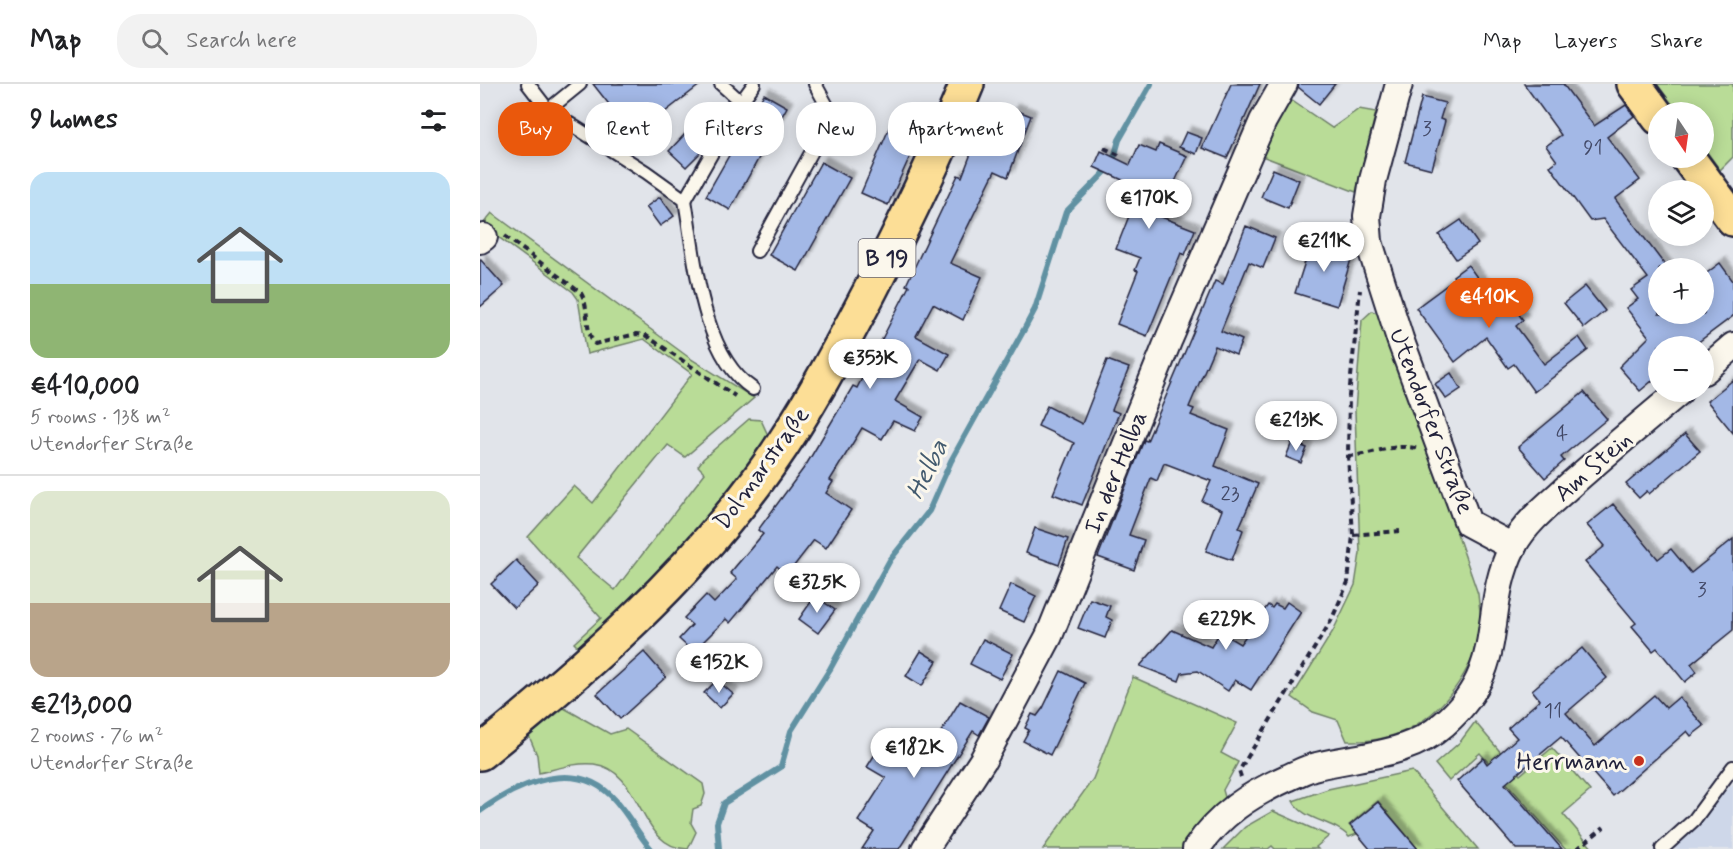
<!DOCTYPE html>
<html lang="en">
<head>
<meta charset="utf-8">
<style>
	:root { --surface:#fff; --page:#f2f2f2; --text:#202124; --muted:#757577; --line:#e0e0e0; --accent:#ea580c }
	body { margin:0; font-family:Mynerve,sans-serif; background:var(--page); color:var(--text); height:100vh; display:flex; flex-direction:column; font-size:22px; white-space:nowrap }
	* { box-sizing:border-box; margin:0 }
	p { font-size:20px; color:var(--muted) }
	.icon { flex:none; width:33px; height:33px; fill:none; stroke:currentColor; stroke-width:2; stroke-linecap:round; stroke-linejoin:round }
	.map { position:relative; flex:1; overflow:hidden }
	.side { display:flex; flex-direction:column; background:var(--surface); width:480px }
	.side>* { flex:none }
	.top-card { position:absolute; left:18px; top:18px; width:570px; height:54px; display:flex; gap:12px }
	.needle { width:39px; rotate:167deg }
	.buttons { position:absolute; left:1168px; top:18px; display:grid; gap:12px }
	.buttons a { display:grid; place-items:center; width:66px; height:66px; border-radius:50%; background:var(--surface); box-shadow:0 3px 15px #0003; font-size:30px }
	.price { position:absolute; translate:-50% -51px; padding:0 14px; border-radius:21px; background:#fff; color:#222; font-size:20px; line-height:39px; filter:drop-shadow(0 2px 3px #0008) }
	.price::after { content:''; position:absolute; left:50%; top:36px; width:18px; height:14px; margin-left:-9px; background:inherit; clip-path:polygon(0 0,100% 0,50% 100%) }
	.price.on { background:var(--accent); color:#fff }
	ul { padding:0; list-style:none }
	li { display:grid; align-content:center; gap:12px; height:318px; padding:0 30px }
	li+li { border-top:2px solid var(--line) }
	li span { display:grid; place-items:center; height:186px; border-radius:18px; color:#555 }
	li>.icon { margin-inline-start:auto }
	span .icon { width:108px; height:108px; fill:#fffc; stroke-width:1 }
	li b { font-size:26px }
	h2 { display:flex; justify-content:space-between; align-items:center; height:72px; padding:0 30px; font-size:26px }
	.chip { padding:0 21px; border-radius:24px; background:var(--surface); box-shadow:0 3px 15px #0003; font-size:21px; line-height:54px }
	.chip.on { background:var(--accent); color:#fff }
	header { display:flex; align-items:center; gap:36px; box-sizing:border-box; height:84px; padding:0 30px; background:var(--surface); border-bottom:2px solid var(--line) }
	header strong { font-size:28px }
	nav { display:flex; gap:33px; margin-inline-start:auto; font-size:21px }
	.search { width:420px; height:54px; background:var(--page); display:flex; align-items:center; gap:15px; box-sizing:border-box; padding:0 21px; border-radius:24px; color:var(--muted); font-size:22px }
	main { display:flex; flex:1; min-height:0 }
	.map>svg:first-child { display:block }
</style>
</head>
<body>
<header>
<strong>Map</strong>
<div class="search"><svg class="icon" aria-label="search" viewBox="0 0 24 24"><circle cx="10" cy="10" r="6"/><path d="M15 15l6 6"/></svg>Search here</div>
<nav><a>Map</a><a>Layers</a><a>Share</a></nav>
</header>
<main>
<section class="side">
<h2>9 homes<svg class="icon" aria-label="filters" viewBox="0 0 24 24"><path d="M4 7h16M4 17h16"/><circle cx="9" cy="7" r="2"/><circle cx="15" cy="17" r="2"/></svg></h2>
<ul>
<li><span style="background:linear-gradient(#bfe0f5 60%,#8fb573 0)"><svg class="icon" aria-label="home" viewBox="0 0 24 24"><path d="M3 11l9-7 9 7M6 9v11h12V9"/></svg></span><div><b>€410,000</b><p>5 rooms · 138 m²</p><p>Utendorfer Straße</p></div></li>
<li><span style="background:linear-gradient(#dfe7d0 60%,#b9a48a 0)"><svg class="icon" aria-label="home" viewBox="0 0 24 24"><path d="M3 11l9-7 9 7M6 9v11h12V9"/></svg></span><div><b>€213,000</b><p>2 rooms · 76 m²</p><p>Utendorfer Straße</p></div></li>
</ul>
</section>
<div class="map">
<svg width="1253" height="765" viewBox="0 0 1253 765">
	<defs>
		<filter id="shadow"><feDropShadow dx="5.5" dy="-5.5" stdDeviation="1.5" flood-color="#0004"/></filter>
	</defs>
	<rect width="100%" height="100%" fill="#e1e4ea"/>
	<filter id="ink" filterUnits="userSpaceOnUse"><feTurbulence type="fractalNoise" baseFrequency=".0167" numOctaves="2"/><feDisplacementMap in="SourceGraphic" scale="12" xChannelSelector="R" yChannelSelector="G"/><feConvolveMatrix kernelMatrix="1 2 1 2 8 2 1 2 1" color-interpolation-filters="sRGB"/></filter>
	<g filter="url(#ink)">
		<!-- built -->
		<polygon fill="#ced7e9" points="1253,700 1253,765 1183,765"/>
		<!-- green -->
		<g fill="#b9dc97" stroke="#6e7f69" stroke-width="1.5">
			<polygon points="1177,0 1253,0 1253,73 1240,86 1224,64 1224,28 1198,28"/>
			<polygon points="808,14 852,44 879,25 896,28 876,108 782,72"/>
			<polygon points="12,129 211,275 274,314 205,373 188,361 96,474 135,506 225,389 218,382 223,375 269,335 281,336 291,358 216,454 101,566 94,559 121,534 48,453 94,402 113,419 212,290 164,255 107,270 98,215 93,208 2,141"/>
			<path d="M892 227 899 230 914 266 998 510C999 521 1001 532 1001 543 1001 559 992 576 984 590 958 635 920 659 867 657L858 636 833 628 812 613 853 547 875 501 880 469 875 327 882 236Z"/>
			<polygon points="653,593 757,639 741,669 758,678 743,706 745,713 702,765 563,765 613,695"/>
			<path d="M84 624 130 650 146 645 223 700 225 710 221 722 213 725 211 739 216 748 208 765C158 765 164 687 114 680 96 678 76 685 59 689L57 671 49 652Z"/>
			<polygon points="995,638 1040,691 1072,664 1110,707 1083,730 1113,765 1085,765 1000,669 969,697 955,680 980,658"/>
			<path d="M932 687 998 765H938L898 717 869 741 877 750 869 753C855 737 822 736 813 717L848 705Z"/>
			<polygon points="793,727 849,752 836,763 838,765 795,765 792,762 788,765 743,765 765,743"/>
		</g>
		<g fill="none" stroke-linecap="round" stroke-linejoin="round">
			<!-- stream -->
			<g stroke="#6191a2" stroke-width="6">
				<path d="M0 727C39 699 98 672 136 717 149 732 158 750 171 765"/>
				<polyline points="239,765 237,739 244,719 301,683 311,647 350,585 410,476 449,427 471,377 546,242 555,225 586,128 632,81 639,56 671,0"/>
			</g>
		</g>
		<!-- building -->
		<g fill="#a3b8e6" stroke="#22223b" stroke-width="1.5" filter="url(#shadow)">
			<polygon points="113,0 221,0 154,52"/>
			<polygon points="751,0 780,0 747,74 722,64"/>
			<polygon points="819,0 855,0 839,20 818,3"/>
			<polygon points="1044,0 1083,0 1114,42 1146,21 1154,32 1127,53 1160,96 1135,115 1187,184 1179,184 1179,230 1224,230 1224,191 1240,179 1253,197 1253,232 1213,262 1179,262 1179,291 1160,307 1139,283 1169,253 1146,224 1158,215 1151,206 1168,194 1123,135 1110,137 1070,82 1077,77 1066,62 1081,51"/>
			<polygon points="284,10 307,23 250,126 226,112"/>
			<polygon points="942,13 965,19 960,35 965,37 952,85 925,78"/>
			<polygon points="533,25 551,32 528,93 515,87 470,179 502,193 483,236 453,220 436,252 469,270 460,286 440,275 415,317 443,333 435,347 413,337 402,355 382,344 350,396 353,398 346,409 371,426 346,464 334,456 307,491 297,482 250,539 246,535 213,568 199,555 212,541 204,534 226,511 234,519 257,495 250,489 283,450 278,446 326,381 373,302 377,304 429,202 426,201 478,91 482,93 500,46 522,54"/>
			<polygon points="221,33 235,46 226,63 206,83 189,67"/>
			<polygon points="411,40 439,52 408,121 381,109"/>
			<polygon points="706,48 722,54 716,70 699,63"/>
			<polygon points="679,60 707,72 679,132 715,146 705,171 701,169 667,252 637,240 658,187 655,186 660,174 636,165 660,104 614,83 621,67 650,81 659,61 676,68"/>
			<polygon points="341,78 370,94 318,187 289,171"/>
			<polygon points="793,85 819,96 808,124 781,113"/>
			<polygon points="180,113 194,132 180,142 166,123"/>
			<polygon points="981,136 998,160 976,175 959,151"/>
			<polygon points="766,142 795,154 783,184 769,178 741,247 762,256 756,271 735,262 709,323 714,325 711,331 749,346 735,382 778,400 759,444 763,446 752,476 726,467 742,426 722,417 731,397 684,379 677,397 671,394 649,451 664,456 654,486 618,473 664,356 667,357 735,197 743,200"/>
			<polygon points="844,156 864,163 862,169 872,172 857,222 815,209 831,159 842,162"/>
			<polygon points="0,175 24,202 0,223"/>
			<polygon points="988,181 1015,218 1025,211 1043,236 1036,242 1064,280 1099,253 1108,266 1054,308 1034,280 1028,284 1006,253 975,278 936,224 975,195 973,192"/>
			<polygon points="1105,202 1125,227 1104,244 1084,219"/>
			<polygon points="627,276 649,284 632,326 639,329 602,421 573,410 594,359 558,342 567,322 602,340"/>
			<polygon points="971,289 981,305 966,315 955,300"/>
			<polygon points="1253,296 1253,349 1227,317"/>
			<polygon points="1104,308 1127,335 1081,373 1084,377 1065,394 1038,363"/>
			<polygon points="1205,350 1220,367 1169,410 1167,407 1159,414 1146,400"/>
			<polygon points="812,358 827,364 821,379 806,373"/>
			<polygon points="1133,420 1178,475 1191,465 1211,489 1253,455 1253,546 1211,580 1217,588 1205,598 1177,564 1173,567 1152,542 1156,539 1105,478 1125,462 1107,441"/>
			<polygon points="555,444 588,455 579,481 546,469"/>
			<polygon points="36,476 59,501 34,524 11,500"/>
			<polygon points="531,500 556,512 544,538 519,527"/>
			<polygon points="335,512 355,526 338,549 319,535"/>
			<polygon points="610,515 630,522 626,533 632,536 625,554 598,544"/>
			<polygon points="807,518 821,528 771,606 755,596 748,607 718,587 702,589 699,597 660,582 692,546 731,563 740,548 760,560 788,521 792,524 795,520 803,524"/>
			<polygon points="503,555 533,570 520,595 490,580"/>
			<polygon points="1102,564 1127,594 1086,629 1115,662 1174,611 1186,624 1199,613 1224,642 1211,652 1207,647 1133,712 1081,653 1025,700 1082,765 1036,765 977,697 1003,674 1007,680 1037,654 1028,644 1060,616 1052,606"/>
			<polygon points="441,567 457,577 442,602 426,592"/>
			<polygon points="164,568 186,593 140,635 117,610"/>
			<polygon points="581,587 605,599 570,671 543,657 549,646 545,644 552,630 557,632 563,624"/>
			<polygon points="237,596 253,610 240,624 224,609"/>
			<polygon points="480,617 509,633 499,651 493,647 419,765 382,765 394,747 378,737 406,694 387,683 405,654 443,677"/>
			<polygon points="898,718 938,765 890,765 870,741"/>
		</g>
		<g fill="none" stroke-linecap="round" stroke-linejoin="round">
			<defs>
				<g id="lane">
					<path d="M48 0 68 26 166 88 205 116C215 173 221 271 273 305"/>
					<polyline points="241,0 261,18"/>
					<polyline points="68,26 100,0"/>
					<polyline points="205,116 261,18 274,0"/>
					<polyline points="277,167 352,31 335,0"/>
					<polyline points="1182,765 1214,736 1253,683"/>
				</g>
				<g id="street">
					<polyline points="919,0 893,96 887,132 889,158 920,255 988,439 1033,463"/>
					<polyline points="0,156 4,153"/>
					<polyline points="1224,287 1253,262"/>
					<polyline points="445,765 503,676 569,552 689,255 783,37 804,0"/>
					<path d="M716 765C740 730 769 711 807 694 817 690 827 684 837 682 882 671 928 672 964 640 1030 583 1000 528 1033 462 1046 438 1069 420 1089 402 1125 370 1162 339 1199 308"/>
				</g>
				<g id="primary">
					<polyline points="1154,0 1179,34"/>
					<polyline points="1208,74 1253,135"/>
					<path d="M0 669C105 584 210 493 288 382 327 327 358 268 389 209 424 141 458 72 487 0"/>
				</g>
			</defs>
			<!-- lane casing -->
			<use href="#lane" stroke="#22223b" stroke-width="16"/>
			<!-- street casing -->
			<use href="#street" stroke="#22223b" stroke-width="30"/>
			<!-- primary casing -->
			<use href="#primary" stroke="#22223b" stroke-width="38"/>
			<!-- path -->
			<g stroke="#22223b" stroke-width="4" stroke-dasharray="6 4.5" stroke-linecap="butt">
				<polyline points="624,64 643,73"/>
				<path d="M25 152 101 209C110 224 104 247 115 260L156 250 165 251 255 312"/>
				<path d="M868 372C892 371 915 358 938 365"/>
				<polyline points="873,451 920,447"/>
				<polyline points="761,693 759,687 851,537 868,498 873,451 868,372 869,312 880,206"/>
				<polyline points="1097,765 1124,743"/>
			</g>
			<!-- lane -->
			<use href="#lane" stroke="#fbf7ec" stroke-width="12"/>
			<!-- street -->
			<use href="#street" stroke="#fbf7ec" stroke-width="26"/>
			<!-- primary -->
			<use href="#primary" stroke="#fcde96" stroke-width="33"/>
		</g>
	</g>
	<!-- markers -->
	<circle fill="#c8321e" stroke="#fbf7ec" stroke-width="2" cx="1159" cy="677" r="6"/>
	<g text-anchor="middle" stroke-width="6" stroke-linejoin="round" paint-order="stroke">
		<!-- number labels -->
		<g font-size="21" fill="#424866">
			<text x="947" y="51">3</text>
			<text x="1113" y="70">91</text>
			<text x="1082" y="356">4</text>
			<text x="750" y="416">23</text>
			<text x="1222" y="512">3</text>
			<text x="1073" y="633">11</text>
		</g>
		<!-- shield labels -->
		<rect fill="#fbf7ec" stroke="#636270" stroke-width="1.5" x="378.5" y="155" width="57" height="38" rx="4.5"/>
		<g font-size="22" font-weight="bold" fill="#22223b">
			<text x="407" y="182">B 19</text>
		</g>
		<!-- street labels -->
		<g font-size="24" fill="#22223b" stroke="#fbf7ec">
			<text transform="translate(952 337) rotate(69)" y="8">Utendorfer Straße</text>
			<text transform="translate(1113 382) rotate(-41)" y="8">Am Stein</text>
			<text transform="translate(281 384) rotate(-54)" y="8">Dolmarstraße</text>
			<text transform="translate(635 388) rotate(-68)" y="8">In der Helba</text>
		</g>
		<!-- poi labels -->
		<g font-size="24" fill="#22223b" stroke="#fbf7ec" text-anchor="end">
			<text x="1147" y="685">Herrmann</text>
		</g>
		<!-- water labels -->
		<g font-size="26" font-style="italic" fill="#425a6e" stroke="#fbf7ec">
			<text transform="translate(446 385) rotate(-64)" y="9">Helba</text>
		</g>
	</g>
</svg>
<div class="buttons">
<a><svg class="needle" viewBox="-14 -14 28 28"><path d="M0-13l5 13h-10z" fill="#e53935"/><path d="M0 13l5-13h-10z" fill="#757577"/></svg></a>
<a><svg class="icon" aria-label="layers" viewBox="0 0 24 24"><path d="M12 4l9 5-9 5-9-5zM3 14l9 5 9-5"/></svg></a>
<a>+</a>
<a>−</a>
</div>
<b class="price" style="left:669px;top:146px">€170K</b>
<b class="price" style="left:844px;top:189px">€211K</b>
<b class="price on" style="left:1009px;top:245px">€410K</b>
<b class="price" style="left:390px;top:306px">€353K</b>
<b class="price" style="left:816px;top:368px">€213K</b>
<b class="price" style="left:337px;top:530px">€325K</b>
<b class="price" style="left:746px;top:567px">€229K</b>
<b class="price" style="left:239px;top:610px">€152K</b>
<b class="price" style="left:434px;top:695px">€182K</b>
<div class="top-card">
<a class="chip on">Buy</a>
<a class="chip">Rent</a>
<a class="chip">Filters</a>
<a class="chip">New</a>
<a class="chip">Apartment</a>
</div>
</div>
</main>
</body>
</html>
